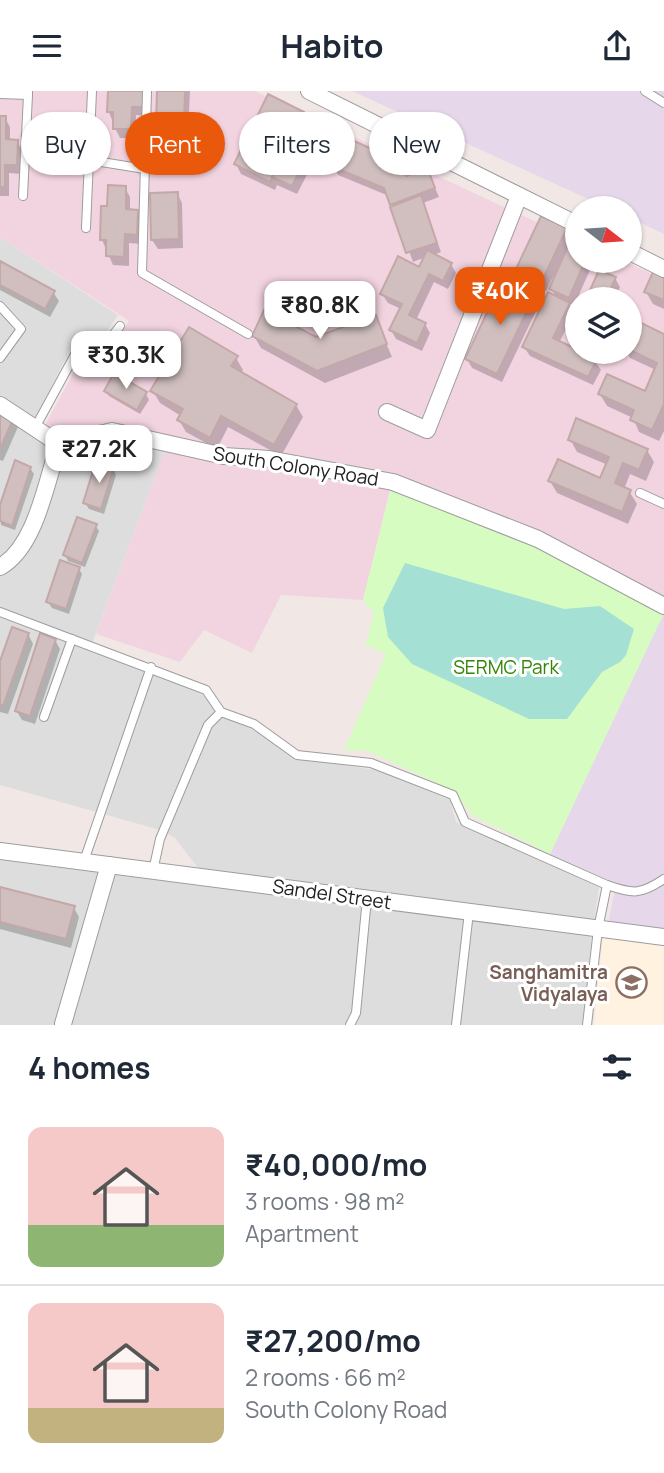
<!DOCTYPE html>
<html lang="en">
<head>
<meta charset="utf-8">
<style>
	:root { --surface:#fff; --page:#f6f6f7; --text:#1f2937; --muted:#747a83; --line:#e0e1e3; --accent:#ea580c }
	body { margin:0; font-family:Manrope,sans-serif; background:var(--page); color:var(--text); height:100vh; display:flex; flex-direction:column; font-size:26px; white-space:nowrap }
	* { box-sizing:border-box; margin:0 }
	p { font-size:23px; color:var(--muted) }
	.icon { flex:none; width:38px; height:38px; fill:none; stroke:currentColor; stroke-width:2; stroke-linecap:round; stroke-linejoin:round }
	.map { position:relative; height:934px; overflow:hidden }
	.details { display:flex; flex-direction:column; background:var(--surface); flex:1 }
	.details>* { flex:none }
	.banner { position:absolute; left:21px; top:21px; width:623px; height:63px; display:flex; gap:14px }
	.needle { width:46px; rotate:107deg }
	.fabs { position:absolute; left:565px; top:105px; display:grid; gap:14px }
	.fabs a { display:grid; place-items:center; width:77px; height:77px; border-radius:50%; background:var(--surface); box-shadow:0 2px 5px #0004; font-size:35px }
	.price { position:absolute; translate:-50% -60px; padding:0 16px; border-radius:14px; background:#fff; color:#222; font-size:23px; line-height:46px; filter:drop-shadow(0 2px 4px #0008) }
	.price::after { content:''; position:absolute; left:50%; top:42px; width:21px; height:16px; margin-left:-10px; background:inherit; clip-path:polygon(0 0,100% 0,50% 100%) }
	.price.on { background:var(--accent); color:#fff }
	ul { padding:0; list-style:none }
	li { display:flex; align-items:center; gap:21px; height:175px; padding:0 28px }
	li+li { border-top:2px solid var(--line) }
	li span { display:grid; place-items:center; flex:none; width:196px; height:140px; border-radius:14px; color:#555 }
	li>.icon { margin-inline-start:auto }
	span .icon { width:84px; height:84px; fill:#fffc; stroke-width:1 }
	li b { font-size:30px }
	h2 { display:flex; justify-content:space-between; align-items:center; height:84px; padding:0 28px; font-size:30px }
	.chip { padding:0 24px; border-radius:32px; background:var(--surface); box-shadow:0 2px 5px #0004; font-size:24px; line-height:63px }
	.chip.on { background:var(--accent); color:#fff }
	header { display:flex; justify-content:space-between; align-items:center; height:91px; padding:0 28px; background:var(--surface); font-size:32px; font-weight:700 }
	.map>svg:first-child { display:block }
</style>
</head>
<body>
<header><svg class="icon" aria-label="menu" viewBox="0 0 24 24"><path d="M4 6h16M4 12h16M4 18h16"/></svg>Habito<svg class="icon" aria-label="share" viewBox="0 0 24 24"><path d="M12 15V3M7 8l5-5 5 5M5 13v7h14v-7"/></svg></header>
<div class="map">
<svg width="664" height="934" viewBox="0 0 664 934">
	<rect width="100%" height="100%" fill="#f1e8e6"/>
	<!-- residential -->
	<g fill="#dedddd">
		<polygon points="0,146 118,224 101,249 72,254 29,342 111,347 166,357 90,558 142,577 207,606 216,621 250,636 296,667 376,679 450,709 456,731 599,796 594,832 198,777 175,747 160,739 0,694"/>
		<polygon points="0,769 592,844 583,934 0,934"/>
	</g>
	<!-- commercial -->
	<g fill="#f2d4e0" fill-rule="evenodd">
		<path d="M0 0H255L577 150 578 170H623L664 188V506L397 385 234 360 112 335 61 348 44 336 82 266 107 263 129 230 0 146ZM578 208H630V261H578Z"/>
		<polygon points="166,357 263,372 390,399 363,509 281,504 252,562 204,539 180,571 96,543"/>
	</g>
	<!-- industrial -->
	<g fill="#e6d7ea">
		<polygon points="352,0 664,0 664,143 630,127 630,117 608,117"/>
		<polygon points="664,522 664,840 608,834 616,792 550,763"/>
	</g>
	<!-- education -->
	<polygon fill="#fff2e1" points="603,845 664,851 664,934 594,934"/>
	<!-- park -->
	<polygon fill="#d7fcc1" points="391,397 534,452 664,522 550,763 472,724 454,700 368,660 344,659 386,563 366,554 374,521 363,509"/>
	<!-- water -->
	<polygon fill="#a4e1d4" points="405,472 564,518 600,515 634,538 626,564 620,571 602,581 567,628 529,628 412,573 388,546 383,517"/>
	<!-- shadow -->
	<g fill="#0003">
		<polygon points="109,0 148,0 148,25 136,24 135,47 120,47 115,37 109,21"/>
		<polygon points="159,0 190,0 188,43 163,43 158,34"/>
		<polygon points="269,5 322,34 328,43 297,103 277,94 275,99 241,83 236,73"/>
		<polygon points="0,27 5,27 10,36 10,50 17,50 22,60 21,83 9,82 9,105 0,105"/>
		<polygon points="333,74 406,75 411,85 426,79 431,88 439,106 423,112 441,161 433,164 451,173 456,182 448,198 434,191 416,229 425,233 430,242 422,260 396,248 391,239 401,218 388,212 382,203 420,178 426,166 413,171 389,105 338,84"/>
		<polygon points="125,97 130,106 130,120 137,120 142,130 141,153 129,152 129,175 113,174 102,149 109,117"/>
		<polygon points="177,102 182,112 183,157 158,158 152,149"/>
		<polygon points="565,138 578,170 594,170 574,215 568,212 574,222 559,252 578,261 592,261 589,267 595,270 601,279 593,294 530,265 524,256 557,207 551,198 556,187 553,186 546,200 522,190 517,180"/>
		<polygon points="0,172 53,201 59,210 50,226 0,199"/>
		<polygon points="600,181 615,187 620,196 615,208 588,208"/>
		<polygon points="664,188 664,218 653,213 646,201"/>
		<polygon points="533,204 539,214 502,291 472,277 467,268"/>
		<polygon points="375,226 392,266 325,292 261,257 254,245 316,248"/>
		<polygon points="633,230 664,245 664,340 659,350 639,341 633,327 607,315 600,303 646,303 656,279 630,267 627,261 630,261 630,238"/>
		<polygon points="236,267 243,279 241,283 296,314 303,326 281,365 228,336 217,358 186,341 179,329 181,325 160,312 153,300"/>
		<polygon points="106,300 146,303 149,309 140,323 109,305"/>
		<polygon points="0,322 13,327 18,336 3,370 0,369"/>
		<polygon points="570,348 647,359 654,371 646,390 630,383 624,398 629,400 637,413 628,433 557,402 550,390 601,389 608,374 577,361"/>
		<polygon points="30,377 34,383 15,439 1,434 0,419"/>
		<polygon points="113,378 116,384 104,423 89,418 85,412"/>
		<polygon points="95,434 99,440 85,476 68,470 65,464"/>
		<polygon points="79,478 82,483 69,523 52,517 48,511"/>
		<polygon points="28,543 33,553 8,623 0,621 0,575"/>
		<polygon points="55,549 60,558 35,633 22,629 16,619"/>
		<polygon points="0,798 74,817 79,826 71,857 0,838"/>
	</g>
	<!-- building -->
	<g fill="#d1bfbf" stroke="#c4a7a7" stroke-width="2">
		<polygon points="108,0 145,0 144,16 132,16 131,38 113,38 113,21 107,21"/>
		<polygon points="157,0 185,0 184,34 156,34"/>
		<polygon points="268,3 304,21 270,91 234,73"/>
		<polygon points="304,23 324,32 292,95 272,86"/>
		<polygon points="0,25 6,25 6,48 18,49 17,74 5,74 5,96 0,96"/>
		<polygon points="343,45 407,74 403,82 407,85 427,76 435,97 390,114 384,97 331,75"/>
		<polygon points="108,94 126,95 126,118 138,119 137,144 125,143 124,166 106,165 106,149 100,149 101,115 107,115"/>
		<polygon points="178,101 179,148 151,149 150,102"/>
		<polygon points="421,104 437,152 406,162 390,116"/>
		<polygon points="541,125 567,137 541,192 515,180"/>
		<polygon points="574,141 578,142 578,170 585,170 569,207 549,198"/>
		<polygon points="427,159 452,172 443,190 429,183 409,224 426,232 417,252 389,239 402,213 380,203 398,165 419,176"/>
		<polygon points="0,170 55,200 45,218 0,194"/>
		<polygon points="599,179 616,186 606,208 586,208"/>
		<polygon points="653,181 664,186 664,209 644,201"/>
		<polygon points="503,188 535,203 497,283 465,268"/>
		<polygon points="548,201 570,212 553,247 597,268 588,286 522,256"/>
		<polygon points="264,219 316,246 376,224 387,253 317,280 252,245"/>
		<polygon points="633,228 664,243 664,313 652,339 630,329 634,319 598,303 607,283 645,300 657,272 630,259"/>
		<polygon points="578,229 578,253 569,249"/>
		<polygon points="189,236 238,265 231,275 297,313 274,354 221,325 210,347 177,329 183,318 150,300"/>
		<polygon points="114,282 147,301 137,319 104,300"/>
		<polygon points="0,320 14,326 0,358"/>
		<polygon points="576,327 648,358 639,379 623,372 615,392 631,399 622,421 548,390 558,368 600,387 609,366 568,349"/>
		<polygon points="15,369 31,376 12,435 0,430 0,414"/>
		<polygon points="96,370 114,376 101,418 83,412"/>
		<polygon points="77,426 97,433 82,472 63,464"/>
		<polygon points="60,469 80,476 66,518 46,511"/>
		<polygon points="12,536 29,542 3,615 0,614 0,570"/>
		<polygon points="40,542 56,548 30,625 15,620"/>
		<polygon points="0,796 75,815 66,848 0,831"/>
	</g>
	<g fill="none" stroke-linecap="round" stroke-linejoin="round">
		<defs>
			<g id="service">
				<polyline points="147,0 142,182 248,243"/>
				<polyline points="645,0 664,12"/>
				<polyline points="0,3 28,4 28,0"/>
				<polyline points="89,69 145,78"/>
				<polyline points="23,105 28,4"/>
				<polyline points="86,137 92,0"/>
				<polyline points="0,215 21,238 0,267"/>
				<polyline points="36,335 78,258 106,253 120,235"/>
				<polyline points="640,402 664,413"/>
				<polyline points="0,521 206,599 221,621 254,633 297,664 371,672 453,704 465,731 607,794 598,838 587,934"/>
				<polyline points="44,626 72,548"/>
				<polyline points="84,770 151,576"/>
				<polyline points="153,780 160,748 208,634 221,621"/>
				<path d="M607 794C633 803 640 804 664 788"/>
				<polyline points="350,934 356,922 367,807"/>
				<polyline points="456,934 469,821"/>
			</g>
			<g id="minor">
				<polyline points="309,0 578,134"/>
				<polyline points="630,161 664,178"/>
				<polyline points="0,314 59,353 112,340 224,365 269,368 393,391 538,448 664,515"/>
				<polyline points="387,321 427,339 519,105"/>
				<path d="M0 476C36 456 46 391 59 353"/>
				<polyline points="0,760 664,846"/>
				<polyline points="63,933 109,774"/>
			</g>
		</defs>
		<!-- service casing -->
		<use href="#service" stroke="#9d9d9d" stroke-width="10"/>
		<!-- minor casing -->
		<use href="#minor" stroke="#9d9d9d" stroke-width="18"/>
		<!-- service -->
		<use href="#service" stroke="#fff" stroke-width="8"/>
		<!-- minor -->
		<use href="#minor" stroke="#fff" stroke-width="16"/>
	</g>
	<!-- icons -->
	<defs>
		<symbol id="school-ring" viewBox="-11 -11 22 22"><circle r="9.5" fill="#fff" stroke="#8d6e63" stroke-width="1.5"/><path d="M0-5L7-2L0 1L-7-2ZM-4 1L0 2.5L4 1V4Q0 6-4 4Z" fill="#8d6e63"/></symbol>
	</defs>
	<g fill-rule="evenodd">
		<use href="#school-ring" x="614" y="874" width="35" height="35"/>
	</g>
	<g text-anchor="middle" stroke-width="6" stroke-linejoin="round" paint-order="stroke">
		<!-- street labels -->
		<g font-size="19" fill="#202020" stroke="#fff">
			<text transform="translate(296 375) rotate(9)" y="7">South Colony Road</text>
			<text transform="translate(332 803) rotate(8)" y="7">Sandel Street</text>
		</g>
		<!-- park labels -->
		<g font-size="19" fill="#338606" stroke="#fff">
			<text x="506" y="583">SERMC Park</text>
		</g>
		<!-- education labels -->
		<g font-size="19" font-weight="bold" fill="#785e54" stroke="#fff" text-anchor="end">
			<text x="608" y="888">Sanghamitra<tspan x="608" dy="22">Vidyalaya</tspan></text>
		</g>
	</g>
</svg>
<div class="fabs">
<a><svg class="needle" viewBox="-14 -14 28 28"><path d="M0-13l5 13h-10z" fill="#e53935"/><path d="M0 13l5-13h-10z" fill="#747a83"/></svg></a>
<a><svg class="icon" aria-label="layers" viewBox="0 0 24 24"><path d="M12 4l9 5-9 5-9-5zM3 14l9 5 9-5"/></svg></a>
</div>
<b class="price on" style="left:500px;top:236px">₹40K</b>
<b class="price" style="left:320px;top:250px">₹80.8K</b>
<b class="price" style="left:126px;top:300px">₹30.3K</b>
<b class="price" style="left:99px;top:394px">₹27.2K</b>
<div class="banner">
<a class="chip">Buy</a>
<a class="chip on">Rent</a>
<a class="chip">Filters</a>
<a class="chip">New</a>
</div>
</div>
<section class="details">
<h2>4 homes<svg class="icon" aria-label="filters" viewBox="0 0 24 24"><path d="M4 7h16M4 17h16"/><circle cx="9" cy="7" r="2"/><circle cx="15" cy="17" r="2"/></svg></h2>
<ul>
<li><span style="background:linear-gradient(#f6c9c9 70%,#8fb573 0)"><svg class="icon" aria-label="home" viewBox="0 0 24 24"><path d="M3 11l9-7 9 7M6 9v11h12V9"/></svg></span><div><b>₹40,000/mo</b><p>3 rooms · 98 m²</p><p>Apartment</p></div></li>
<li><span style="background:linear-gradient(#f6c9c9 75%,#c2b280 0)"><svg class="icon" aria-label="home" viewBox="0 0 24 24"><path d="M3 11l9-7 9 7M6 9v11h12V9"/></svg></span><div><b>₹27,200/mo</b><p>2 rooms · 66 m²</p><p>South Colony Road</p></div></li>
</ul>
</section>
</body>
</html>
